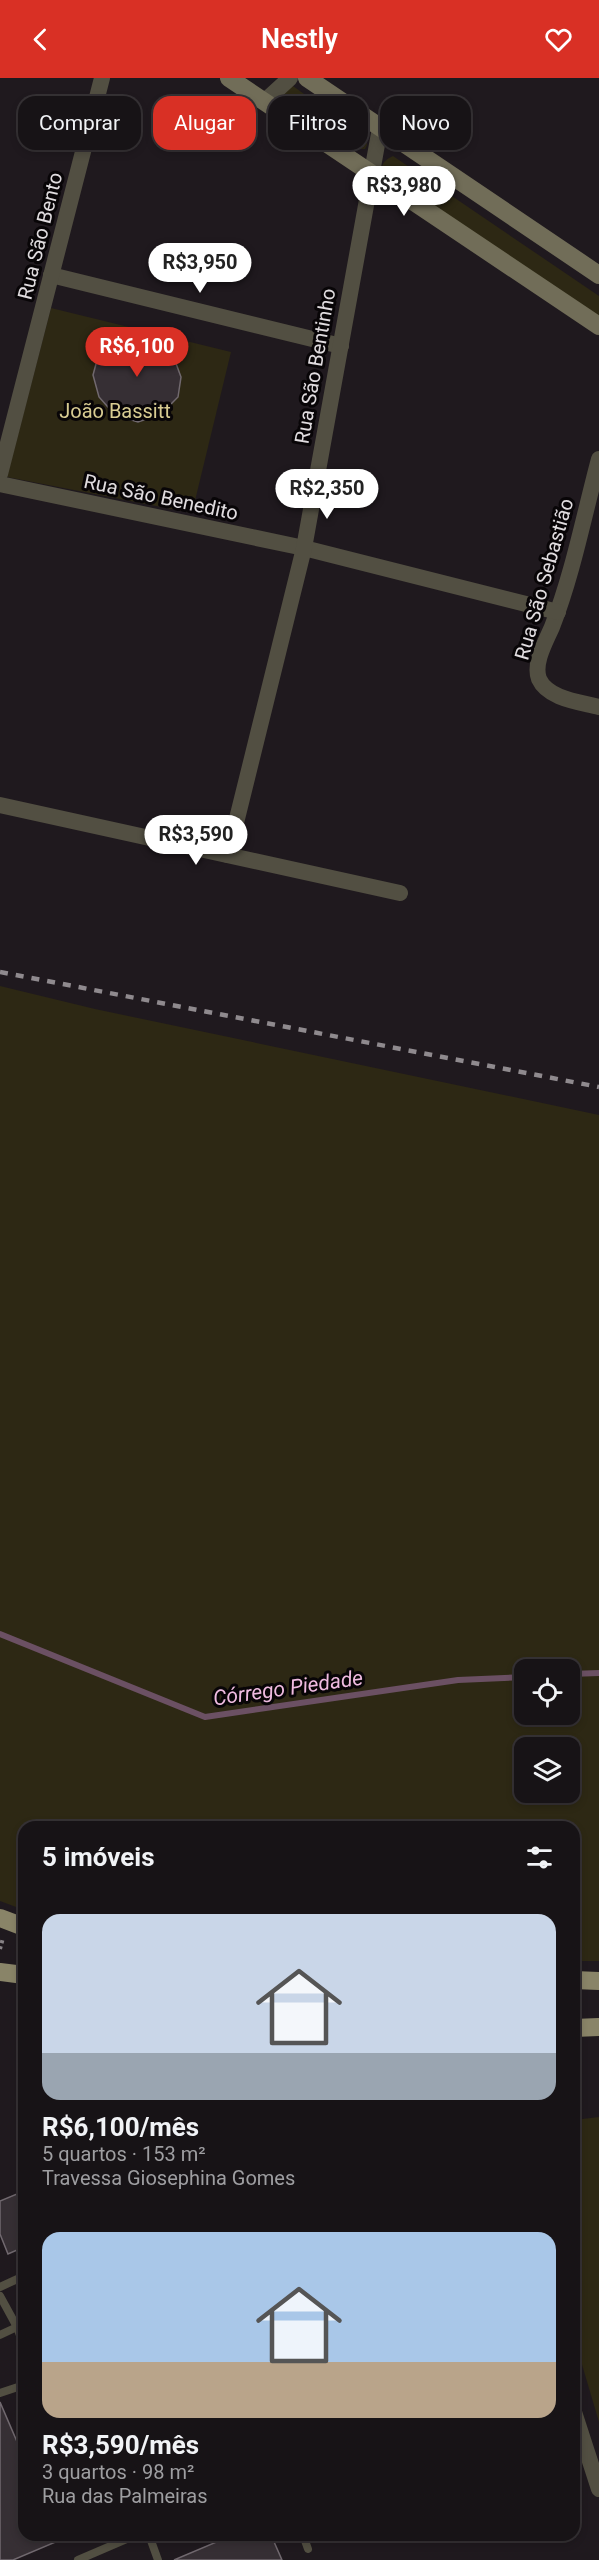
<!DOCTYPE html>
<html lang="pt">
<head>
<meta charset="utf-8">
<style>
	:root { --surface:#171316; --page:#201c1f; --text:#f1f3f6; --muted:#9e9ea1; --line:#363235; --accent:#d93025 }
	body { margin:0; font-family:Roboto,sans-serif; background:var(--page); color:var(--text); height:100vh; display:flex; flex-direction:column; font-size:22px; white-space:nowrap }
	* { box-sizing:border-box; margin:0 }
	p { font-size:20px; color:var(--muted) }
	.icon { flex:none; width:33px; height:33px; fill:none; stroke:currentColor; stroke-width:2; stroke-linecap:round; stroke-linejoin:round }
	.map { position:relative; flex:1; overflow:hidden }
	.drawer { position:absolute; left:18px; top:1743px; width:562px; height:720px; display:flex; flex-direction:column; background:var(--surface); border-radius:18px; box-shadow:0 3px 9px #0003,0 0 0 2px var(--line) }
	.drawer>* { flex:none }
	.hud { position:absolute; left:18px; top:18px; width:564px; height:54px; display:flex; gap:12px }
	.fabs { position:absolute; left:514px; top:1581px; display:grid; gap:12px }
	.fabs a { display:grid; place-items:center; width:66px; height:66px; border-radius:12px; background:var(--surface); box-shadow:0 3px 9px #0003,0 0 0 2px var(--line); font-size:30px }
	.price { position:absolute; translate:-50% -51px; padding:0 14px; border-radius:21px; background:#fff; color:#222; font-size:20px; line-height:39px; filter:drop-shadow(0 2px 3px #0008) }
	.price::after { content:''; position:absolute; left:50%; top:36px; width:18px; height:14px; margin-left:-9px; background:inherit; clip-path:polygon(0 0,100% 0,50% 100%) }
	.price.active { background:var(--accent); color:#fff }
	ul { padding:0; list-style:none }
	li { display:grid; align-content:center; gap:12px; height:318px; padding:0 24px }
	li span { display:grid; place-items:center; height:186px; border-radius:18px; color:#555 }
	li>.icon { margin-inline-start:auto }
	span .icon { width:108px; height:108px; fill:#fffc; stroke-width:1 }
	li b { font-size:26px }
	h2 { display:flex; justify-content:space-between; align-items:center; height:72px; padding:0 24px; font-size:26px }
	.tag { padding:0 21px; border-radius:18px; background:var(--surface); box-shadow:0 3px 9px #0003,0 0 0 2px var(--line); font-size:21px; line-height:54px }
	.tag.active { background:var(--accent); color:#fff }
	header { display:flex; justify-content:space-between; align-items:center; height:78px; padding:0 24px; background:var(--accent); color:#fff; font-size:27px; font-weight:600 }
	.map>svg:first-child { display:block }
</style>
</head>
<body>
<header><svg class="icon" aria-label="back" viewBox="0 0 24 24"><path d="M15 5l-7 7 7 7"/></svg>Nestly<svg class="icon" aria-label="heart" viewBox="0 0 24 24"><path d="M12 20l-8-8c-3-5 5-10 8-4 3-6 11-1 8 4z"/></svg></header>
<div class="map">
<svg width="599" height="2482" viewBox="0 0 599 2482">
	<rect width="100%" height="100%" fill="#1f191e"/>
	<!-- green -->
	<g fill="#2d2814" fill-rule="evenodd">
		<polygon points="293,8 366,61 367,67 365,71 359,71 285,22 282,17 287,11"/>
		<path d="M393 78 599 218V240L382 96C380 86 385 82 393 78Z"/>
		<polygon points="51,230 231,274 192,435 7,399"/>
		<path d="M0 908 95 931 599 1037V1883H575L574 1749H24V1832L0 1823ZM525 1592H570V1636H525ZM525 1670H570V1714H525Z"/>
		<polygon points="599,2039 599,2344 575,2263 574,2042"/>
	</g>
	<g fill="none" stroke-linecap="round" stroke-linejoin="round">
		<!-- stream -->
		<g stroke="#6b5063" stroke-width="6">
			<polyline points="0,1556 205,1639 458,1602 525,1599"/>
			<polyline points="570,1596 599,1595"/>
		</g>
	</g>
	<!-- building -->
	<g fill="#362f34" stroke="#71696f" stroke-width="1.5">
		<polygon points="136,257 157,262 174,280 181,299 178,319 161,336 138,344 115,337 99,319 93,297 99,275 115,261"/>
		<polygon points="24,2113 24,2169 8,2176 0,2156 0,2123"/>
		<polygon points="0,2324 24,2380 24,2457 72,2457 13,2482 0,2482"/>
		<polygon points="233,2457 271,2457 282,2482 174,2482"/>
	</g>
	<g fill="none" stroke-linecap="round" stroke-linejoin="round">
		<!-- path -->
		<polyline stroke="#888387" stroke-width="4" stroke-dasharray="3 3" stroke-linecap="butt" points="0,1871 3,1860"/>
		<!-- lane -->
		<g stroke="#524f42" stroke-width="8">
			<polyline points="0,2209 24,2198"/>
			<polyline points="0,2218 17,2249 24,2269"/>
			<polyline points="0,2257 17,2249"/>
			<polyline points="0,2315 24,2307"/>
			<polyline points="149,2457 158,2482"/>
			<polyline points="303,2457 308,2471"/>
			<polyline points="78,2482 136,2457"/>
		</g>
		<!-- street -->
		<g stroke="#524f42" stroke-width="16">
			<polyline points="265,23 290,0"/>
			<polyline points="51,197 341,268"/>
			<path d="M599 381C584 437 573 495 552 549 546 563 533 585 539 601 548 621 580 624 599 629"/>
			<polyline points="0,396 102,0"/>
			<polyline points="0,406 304,470 558,534"/>
			<polyline points="0,727 400,815"/>
			<polyline points="228,777 304,470 380,50"/>
			<polyline points="574,2334 599,2411"/>
		</g>
		<!-- secondary -->
		<g stroke="#716d58" stroke-width="18">
			<polyline points="229,0 599,248"/>
			<polyline points="307,0 599,197"/>
		</g>
		<!-- primary -->
		<g stroke="#898468" stroke-width="18">
			<polyline points="0,1840 24,1849"/>
			<polyline points="0,1894 24,1897"/>
			<polyline points="574,1902 599,1903"/>
			<polyline points="574,1950 599,1949"/>
		</g>
		<!-- rail -->
		<polyline stroke="#8f8a8e" stroke-width="4.5" stroke-dasharray="8 8" stroke-linecap="butt" points="0,894 599,1009"/>
	</g>
	<g text-anchor="middle" stroke-width="6" stroke-linejoin="round" paint-order="stroke">
		<!-- street labels -->
		<g font-size="20" fill="#e0dcdf" stroke="#080507">
			<text transform="translate(40 158) rotate(-76)" y="7">Rua São Bento</text>
			<text transform="translate(315 288) rotate(-80)" y="7">Rua São Bentinho</text>
			<text transform="translate(161 419) rotate(12)" y="7">Rua São Benedito</text>
			<text transform="translate(544 501) rotate(-74)" y="7">Rua São Sebastião</text>
		</g>
		<!-- park labels -->
		<g font-size="20" fill="#d8cc92" stroke="#080507">
			<text x="115" y="340">João Bassitt</text>
		</g>
		<!-- water labels -->
		<g font-size="21" font-style="italic" fill="#efbbe0" stroke="#080507">
			<text transform="translate(288 1610) rotate(-8)" y="7">Córrego Piedade</text>
		</g>
	</g>
</svg>
<div class="fabs">
<a><svg class="icon" aria-label="locate" viewBox="0 0 24 24"><circle cx="12" cy="12" r="6"/><path d="M12 2v4M12 18v4M2 12h4M18 12h4"/></svg></a>
<a><svg class="icon" aria-label="layers" viewBox="0 0 24 24"><path d="M12 4l9 5-9 5-9-5zM3 14l9 5 9-5"/></svg></a>
</div>
<b class="price" style="left:404px;top:139px">R$3,980</b>
<b class="price" style="left:200px;top:216px">R$3,950</b>
<b class="price active" style="left:137px;top:300px">R$6,100</b>
<b class="price" style="left:327px;top:442px">R$2,350</b>
<b class="price" style="left:196px;top:788px">R$3,590</b>
<div class="hud">
<a class="tag">Comprar</a>
<a class="tag active">Alugar</a>
<a class="tag">Filtros</a>
<a class="tag">Novo</a>
</div>
<section class="drawer">
<h2>5 imóveis<svg class="icon" aria-label="filters" viewBox="0 0 24 24"><path d="M4 7h16M4 17h16"/><circle cx="9" cy="7" r="2"/><circle cx="15" cy="17" r="2"/></svg></h2>
<ul>
<li><span style="background:linear-gradient(#c9d6e8 75%,#9aa5b1 0)"><svg class="icon" aria-label="home" viewBox="0 0 24 24"><path d="M3 11l9-7 9 7M6 9v11h12V9"/></svg></span><div><b>R$6,100/mês</b><p>5 quartos · 153 m²</p><p>Travessa Giosephina Gomes</p></div></li>
<li><span style="background:linear-gradient(#a9c7e8 70%,#b9a48a 0)"><svg class="icon" aria-label="home" viewBox="0 0 24 24"><path d="M3 11l9-7 9 7M6 9v11h12V9"/></svg></span><div><b>R$3,590/mês</b><p>3 quartos · 98 m²</p><p>Rua das Palmeiras</p></div></li>
</ul>
</section>
</div>
</body>
</html>
